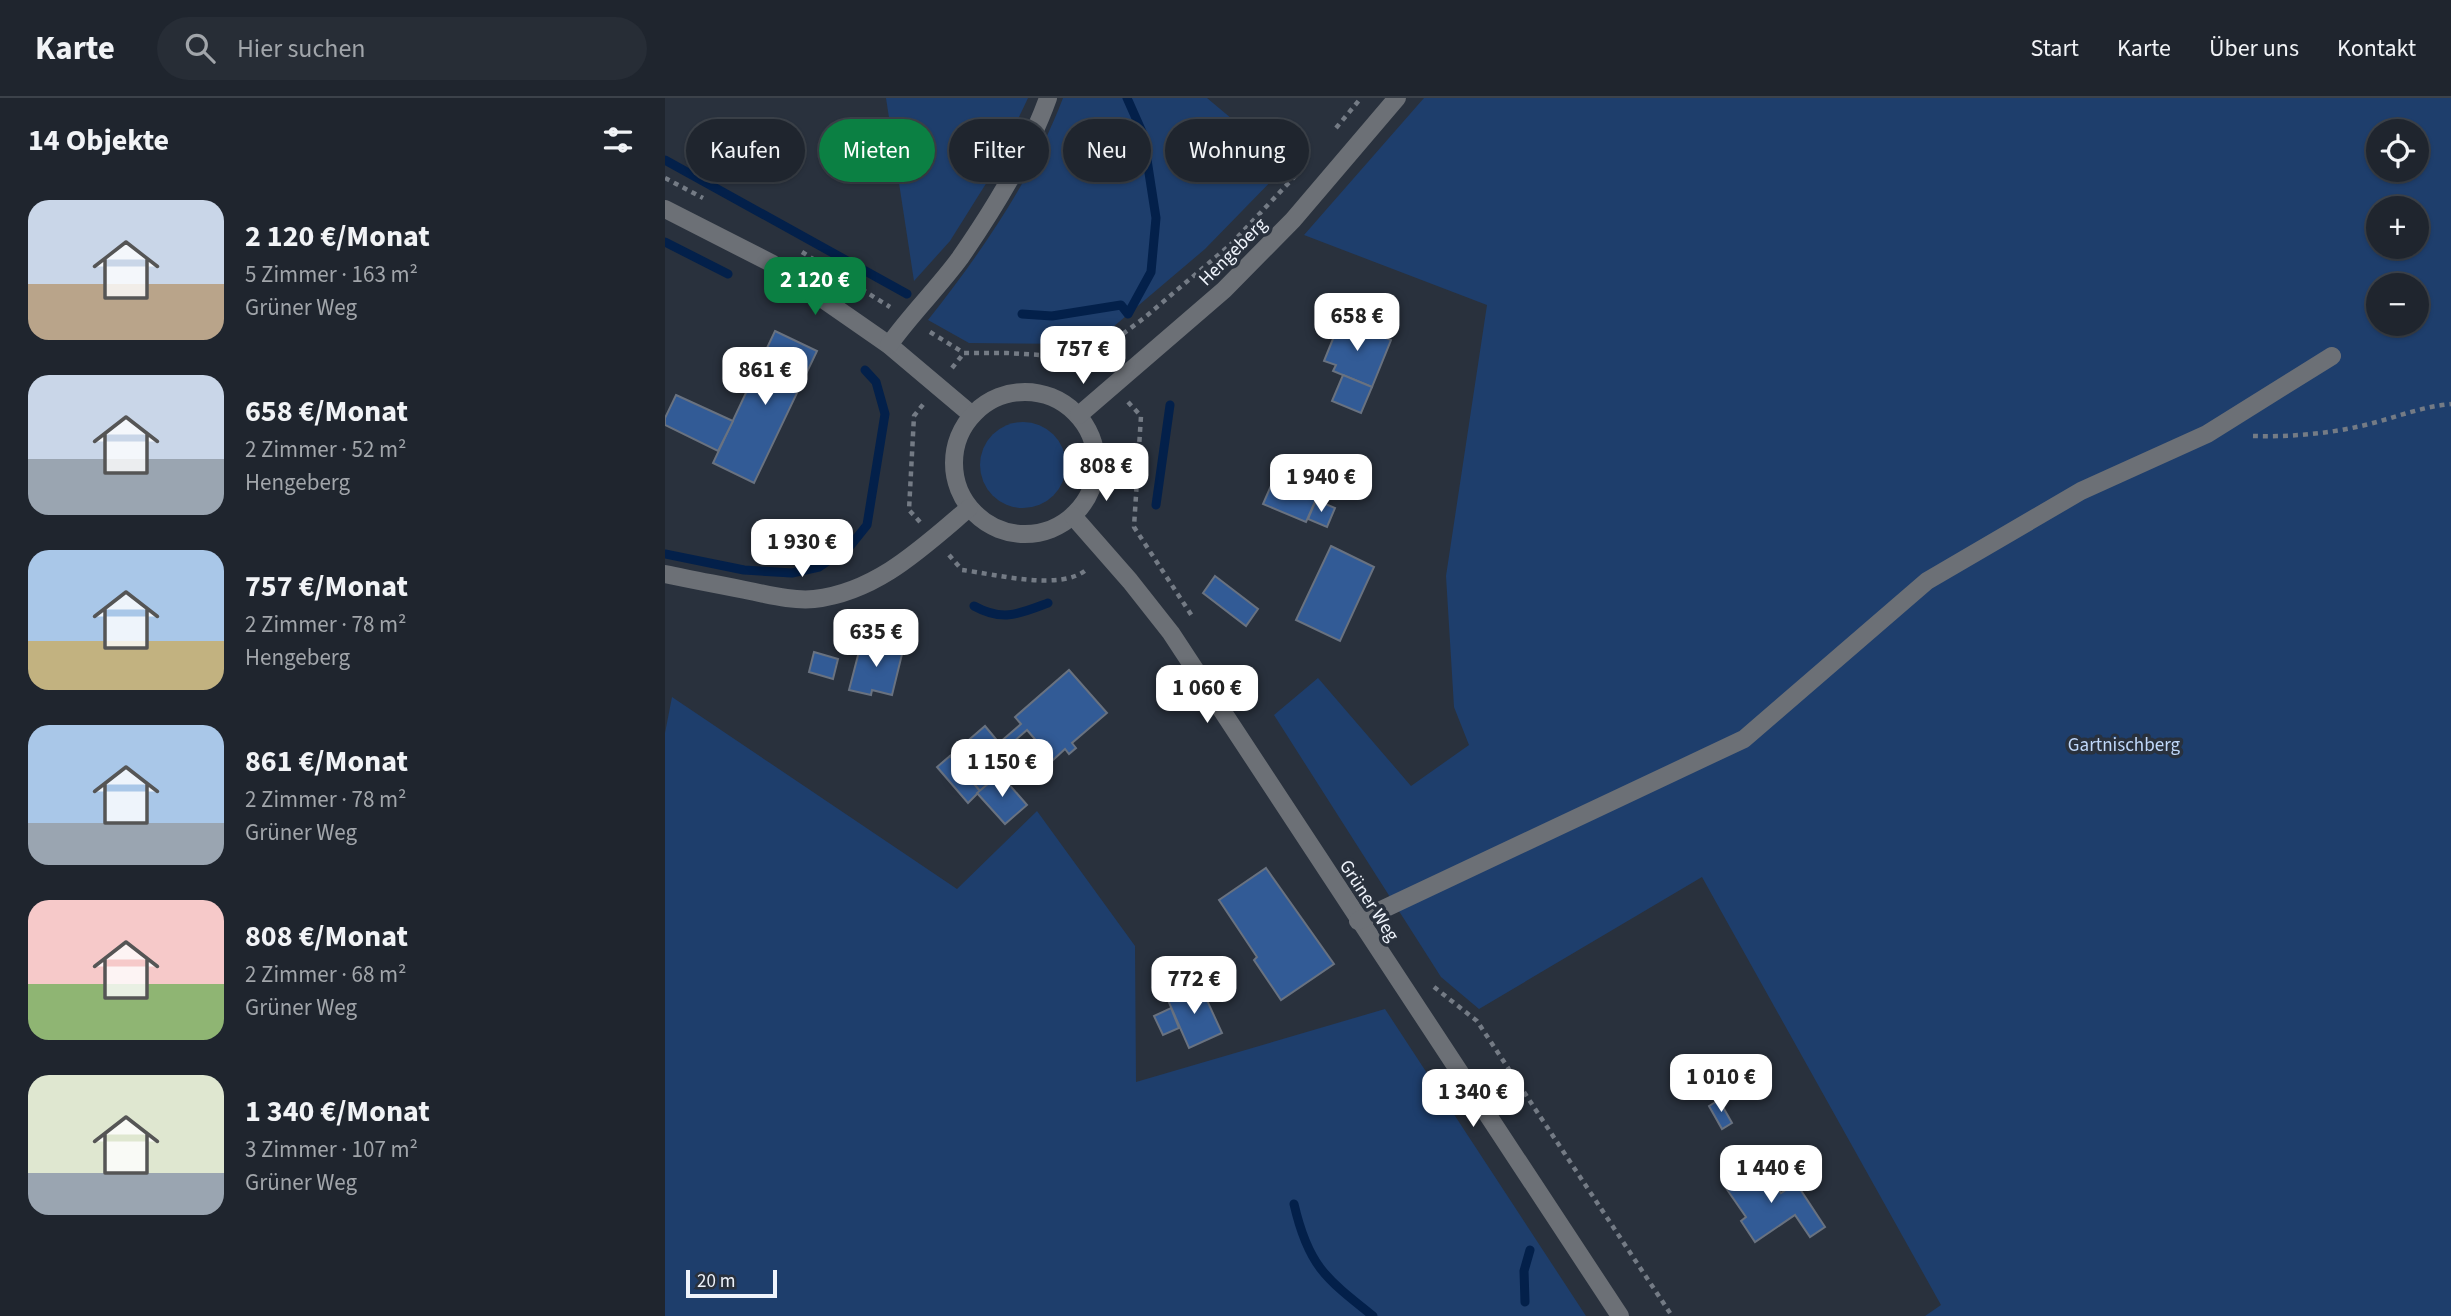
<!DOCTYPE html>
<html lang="de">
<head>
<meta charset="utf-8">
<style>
	:root { --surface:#1f252e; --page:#272d36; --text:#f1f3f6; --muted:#a1a5aa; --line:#3c424a; --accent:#0b8043 }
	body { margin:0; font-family:"Source Sans 3",sans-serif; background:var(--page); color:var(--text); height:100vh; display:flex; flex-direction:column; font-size:26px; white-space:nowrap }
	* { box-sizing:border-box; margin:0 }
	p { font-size:23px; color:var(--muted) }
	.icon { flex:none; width:38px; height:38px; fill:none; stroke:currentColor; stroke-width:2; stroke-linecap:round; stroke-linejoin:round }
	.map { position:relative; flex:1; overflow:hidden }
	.panel { display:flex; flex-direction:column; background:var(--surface); width:665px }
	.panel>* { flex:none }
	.banner { position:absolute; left:21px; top:21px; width:665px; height:63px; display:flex; gap:14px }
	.controls { position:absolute; left:1701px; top:21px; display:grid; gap:14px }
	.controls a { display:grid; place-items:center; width:63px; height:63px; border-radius:50%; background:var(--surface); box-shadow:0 2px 5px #0004,0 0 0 2px var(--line); font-size:35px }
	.scale { position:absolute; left:21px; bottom:18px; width:91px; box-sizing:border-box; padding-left:7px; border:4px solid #eef3fb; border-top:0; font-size:19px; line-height:24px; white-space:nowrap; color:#eef3fb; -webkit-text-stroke:5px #29313d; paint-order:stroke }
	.price { position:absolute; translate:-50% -60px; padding:0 16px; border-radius:14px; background:#fff; color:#222; font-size:23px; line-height:46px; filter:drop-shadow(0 2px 4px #0008) }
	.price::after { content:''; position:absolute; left:50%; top:42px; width:21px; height:16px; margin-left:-10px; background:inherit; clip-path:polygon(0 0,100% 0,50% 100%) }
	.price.active { background:var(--accent); color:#fff }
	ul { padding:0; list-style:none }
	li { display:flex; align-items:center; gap:21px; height:175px; padding:0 28px }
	li span { display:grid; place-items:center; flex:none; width:196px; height:140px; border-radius:21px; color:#555 }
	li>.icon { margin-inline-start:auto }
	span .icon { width:84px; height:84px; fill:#fffc; stroke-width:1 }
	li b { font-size:30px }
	h2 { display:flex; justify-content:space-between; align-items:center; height:84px; padding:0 28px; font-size:30px }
	.tag { padding:0 24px; border-radius:32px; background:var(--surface); box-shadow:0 2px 5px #0004,0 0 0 2px var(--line); font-size:24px; line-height:63px }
	.tag.active { background:var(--accent); color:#fff }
	header { display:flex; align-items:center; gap:42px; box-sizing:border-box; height:98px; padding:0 35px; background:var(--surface); border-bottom:2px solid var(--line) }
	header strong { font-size:33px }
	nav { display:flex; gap:38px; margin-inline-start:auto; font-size:24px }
	.search { width:490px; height:63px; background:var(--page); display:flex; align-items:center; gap:18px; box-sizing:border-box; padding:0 24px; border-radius:38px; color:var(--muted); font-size:26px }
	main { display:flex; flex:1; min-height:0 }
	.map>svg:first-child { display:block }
</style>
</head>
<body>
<header>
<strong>Karte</strong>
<div class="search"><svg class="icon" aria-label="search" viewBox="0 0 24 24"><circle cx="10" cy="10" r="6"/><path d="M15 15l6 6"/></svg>Hier suchen</div>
<nav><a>Start</a><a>Karte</a><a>Über uns</a><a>Kontakt</a></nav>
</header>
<main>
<section class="panel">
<h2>14 Objekte<svg class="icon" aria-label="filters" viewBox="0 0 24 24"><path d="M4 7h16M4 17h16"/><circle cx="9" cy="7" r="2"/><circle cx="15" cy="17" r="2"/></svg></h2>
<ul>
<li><span style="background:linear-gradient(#c9d6e8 60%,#b9a48a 0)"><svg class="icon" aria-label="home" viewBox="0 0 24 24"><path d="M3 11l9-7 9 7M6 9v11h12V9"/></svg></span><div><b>2 120 €/Monat</b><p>5 Zimmer · 163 m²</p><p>Grüner Weg</p></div></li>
<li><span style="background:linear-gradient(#c9d6e8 60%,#9aa5b1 0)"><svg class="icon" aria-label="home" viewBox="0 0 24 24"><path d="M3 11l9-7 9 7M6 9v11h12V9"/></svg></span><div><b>658 €/Monat</b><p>2 Zimmer · 52 m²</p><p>Hengeberg</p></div></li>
<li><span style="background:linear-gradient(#a9c7e8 65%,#c2b280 0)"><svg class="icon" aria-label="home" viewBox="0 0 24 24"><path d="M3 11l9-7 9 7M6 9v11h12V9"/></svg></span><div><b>757 €/Monat</b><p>2 Zimmer · 78 m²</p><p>Hengeberg</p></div></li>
<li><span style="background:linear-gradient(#a9c7e8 70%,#9aa5b1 0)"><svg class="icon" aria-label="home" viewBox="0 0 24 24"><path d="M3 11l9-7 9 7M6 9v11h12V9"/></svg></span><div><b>861 €/Monat</b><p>2 Zimmer · 78 m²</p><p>Grüner Weg</p></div></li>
<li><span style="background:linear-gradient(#f6c9c9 60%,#8fb573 0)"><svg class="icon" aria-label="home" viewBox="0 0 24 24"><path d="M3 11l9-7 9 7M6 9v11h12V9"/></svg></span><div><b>808 €/Monat</b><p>2 Zimmer · 68 m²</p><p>Grüner Weg</p></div></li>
<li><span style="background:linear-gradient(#dfe7d0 70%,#9aa5b1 0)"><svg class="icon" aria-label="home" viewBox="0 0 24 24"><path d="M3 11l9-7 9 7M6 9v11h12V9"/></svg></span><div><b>1 340 €/Monat</b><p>3 Zimmer · 107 m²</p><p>Grüner Weg</p></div></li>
</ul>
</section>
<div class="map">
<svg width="1786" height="1218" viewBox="0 0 1786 1218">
	<rect width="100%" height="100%" fill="#29313d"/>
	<!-- green -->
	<g fill="#1e3e6c" fill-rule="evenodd">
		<polygon points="221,0 363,0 327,76 285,143 249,183"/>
		<path d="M398 0H542L622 67 540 151 428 246 304 245 263 222C316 155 367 81 398 0Z"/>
		<path d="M759 0H1786V1218H1260L1276 1207 1037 779 814 911 776 879 609 617 653 580 746 688 804 647 789 609 781 478 822 207 639 137ZM1713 33H1752V72H1713ZM1713 110H1752V149H1713ZM1713 187H1752V226H1713Z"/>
		<circle cx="358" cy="367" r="43"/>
		<polygon points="7,599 292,791 372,713 470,848 471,984 720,911 921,1218 0,1218 0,635"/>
	</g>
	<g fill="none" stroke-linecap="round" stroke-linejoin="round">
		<!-- stream -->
		<g stroke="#03204a" stroke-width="9">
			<polyline points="0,62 242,196"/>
			<polyline points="0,144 63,176"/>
			<polyline points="357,216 387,218 456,207 463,216 486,174 491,120 478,36 462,0"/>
			<polyline points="491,407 505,307"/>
			<polyline points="0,456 79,472 127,475 154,469 186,447 202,427 220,316 211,284 200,272"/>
			<path d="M309 508C338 524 354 516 383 505"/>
			<path d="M629 1106C643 1167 660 1180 708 1218"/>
			<polyline points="860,1204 859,1173 865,1152"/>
		</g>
	</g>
	<!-- building -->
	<g fill="#325b96" stroke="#697280" stroke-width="2">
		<polygon points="676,221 726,242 707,289 668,273 671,267 659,263"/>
		<polygon points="110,233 152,253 89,385 48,365"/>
		<polygon points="678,277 707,289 696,315 667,303"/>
		<polygon points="11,297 68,323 53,353 0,327 0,320"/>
		<polygon points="609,381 652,399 641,424 598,406"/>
		<polygon points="651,402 670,410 662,429 643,421"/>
		<polygon points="666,448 709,469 675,543 631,522"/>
		<polygon points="550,478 593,511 581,528 538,495"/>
		<polygon points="197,542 238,552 227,597 207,592 206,597 184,592"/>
		<polygon points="149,554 173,561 168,581 144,574"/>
		<polygon points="404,572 442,615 407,645 411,650 404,656 400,651 388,662 362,632 340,651 334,645 356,626 350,619"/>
		<polygon points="320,628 349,663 315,693 285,658"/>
		<polygon points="285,658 315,693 303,705 272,669"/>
		<polygon points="335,676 362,707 340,726 312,695"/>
		<polygon points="601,770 669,866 616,902 589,862 592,859 554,802"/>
		<polygon points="534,885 557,935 524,950 502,900"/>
		<polygon points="506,910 514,930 498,937 489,918"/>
		<polygon points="1054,1002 1067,1025 1057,1031 1044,1008"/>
		<polygon points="1097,1067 1116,1095 1131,1085 1160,1129 1145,1139 1130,1117 1090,1144 1076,1123 1081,1119 1061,1090"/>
	</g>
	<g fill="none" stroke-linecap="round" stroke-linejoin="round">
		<!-- path -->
		<g stroke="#747b85" stroke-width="4.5" stroke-dasharray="5 5" stroke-linecap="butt">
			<polyline points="671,30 696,0"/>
			<polyline points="0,80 38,100"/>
			<polyline points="137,154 225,209"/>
			<polyline points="265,234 299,255 342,255 426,260 435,271"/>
			<polyline points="426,260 479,220 565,147 633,75"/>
			<polyline points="287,270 299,255"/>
			<polyline points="463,304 476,318 469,429 527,518"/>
			<path d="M1588 338C1623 339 1662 336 1696 328 1727 321 1754 309 1786 306"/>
			<polyline points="255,424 244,412 249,318 260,304"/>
			<path d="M284 457 297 472C330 476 397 494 422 471"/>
			<polyline points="769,889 812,923 1007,1218"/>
		</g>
		<!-- minor -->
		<g stroke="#6c7076" stroke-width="18">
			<polyline points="0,111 106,165 224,247 307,317"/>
			<path d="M224 247C246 216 273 190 295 160 329 111 363 56 383 0"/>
			<circle cx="360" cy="365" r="71"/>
			<polyline points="414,317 559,192 628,122 732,0"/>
			<polyline points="408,418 465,483 506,535 955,1218"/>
			<path d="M0 476C28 482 56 487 85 493 105 497 128 503 149 501 212 494 258 449 304 410"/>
			<polyline points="693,823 1079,641 1262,483 1416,393 1542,336 1667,258"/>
		</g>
	</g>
	<g text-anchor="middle" stroke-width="7" stroke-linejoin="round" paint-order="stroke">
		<!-- street labels -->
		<g font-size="19" fill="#eef3fb" stroke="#29313d">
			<text transform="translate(567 153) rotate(-45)" y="7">Hengeberg</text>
			<text transform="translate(705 802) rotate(57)" y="7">Grüner Weg</text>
		</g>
		<!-- park labels -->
		<g font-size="19" fill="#c0d8fa" stroke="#29313d">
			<text x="1459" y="653">Gartnischberg</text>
		</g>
	</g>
</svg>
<div class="controls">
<a><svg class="icon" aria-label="locate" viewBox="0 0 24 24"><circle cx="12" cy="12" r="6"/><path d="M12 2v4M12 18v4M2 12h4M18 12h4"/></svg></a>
<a>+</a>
<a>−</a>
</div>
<div class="scale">20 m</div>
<b class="price active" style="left:150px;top:219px">2 120 €</b>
<b class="price" style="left:692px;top:255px">658 €</b>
<b class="price" style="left:418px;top:288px">757 €</b>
<b class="price" style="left:100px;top:309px">861 €</b>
<b class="price" style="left:441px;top:405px">808 €</b>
<b class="price" style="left:656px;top:416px">1 940 €</b>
<b class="price" style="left:137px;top:481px">1 930 €</b>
<b class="price" style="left:211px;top:571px">635 €</b>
<b class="price" style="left:542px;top:627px">1 060 €</b>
<b class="price" style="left:337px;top:701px">1 150 €</b>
<b class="price" style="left:529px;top:918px">772 €</b>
<b class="price" style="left:1056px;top:1016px">1 010 €</b>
<b class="price" style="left:808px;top:1031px">1 340 €</b>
<b class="price" style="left:1106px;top:1107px">1 440 €</b>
<div class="banner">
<a class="tag">Kaufen</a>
<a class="tag active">Mieten</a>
<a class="tag">Filter</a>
<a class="tag">Neu</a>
<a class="tag">Wohnung</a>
</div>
</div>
</main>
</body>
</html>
